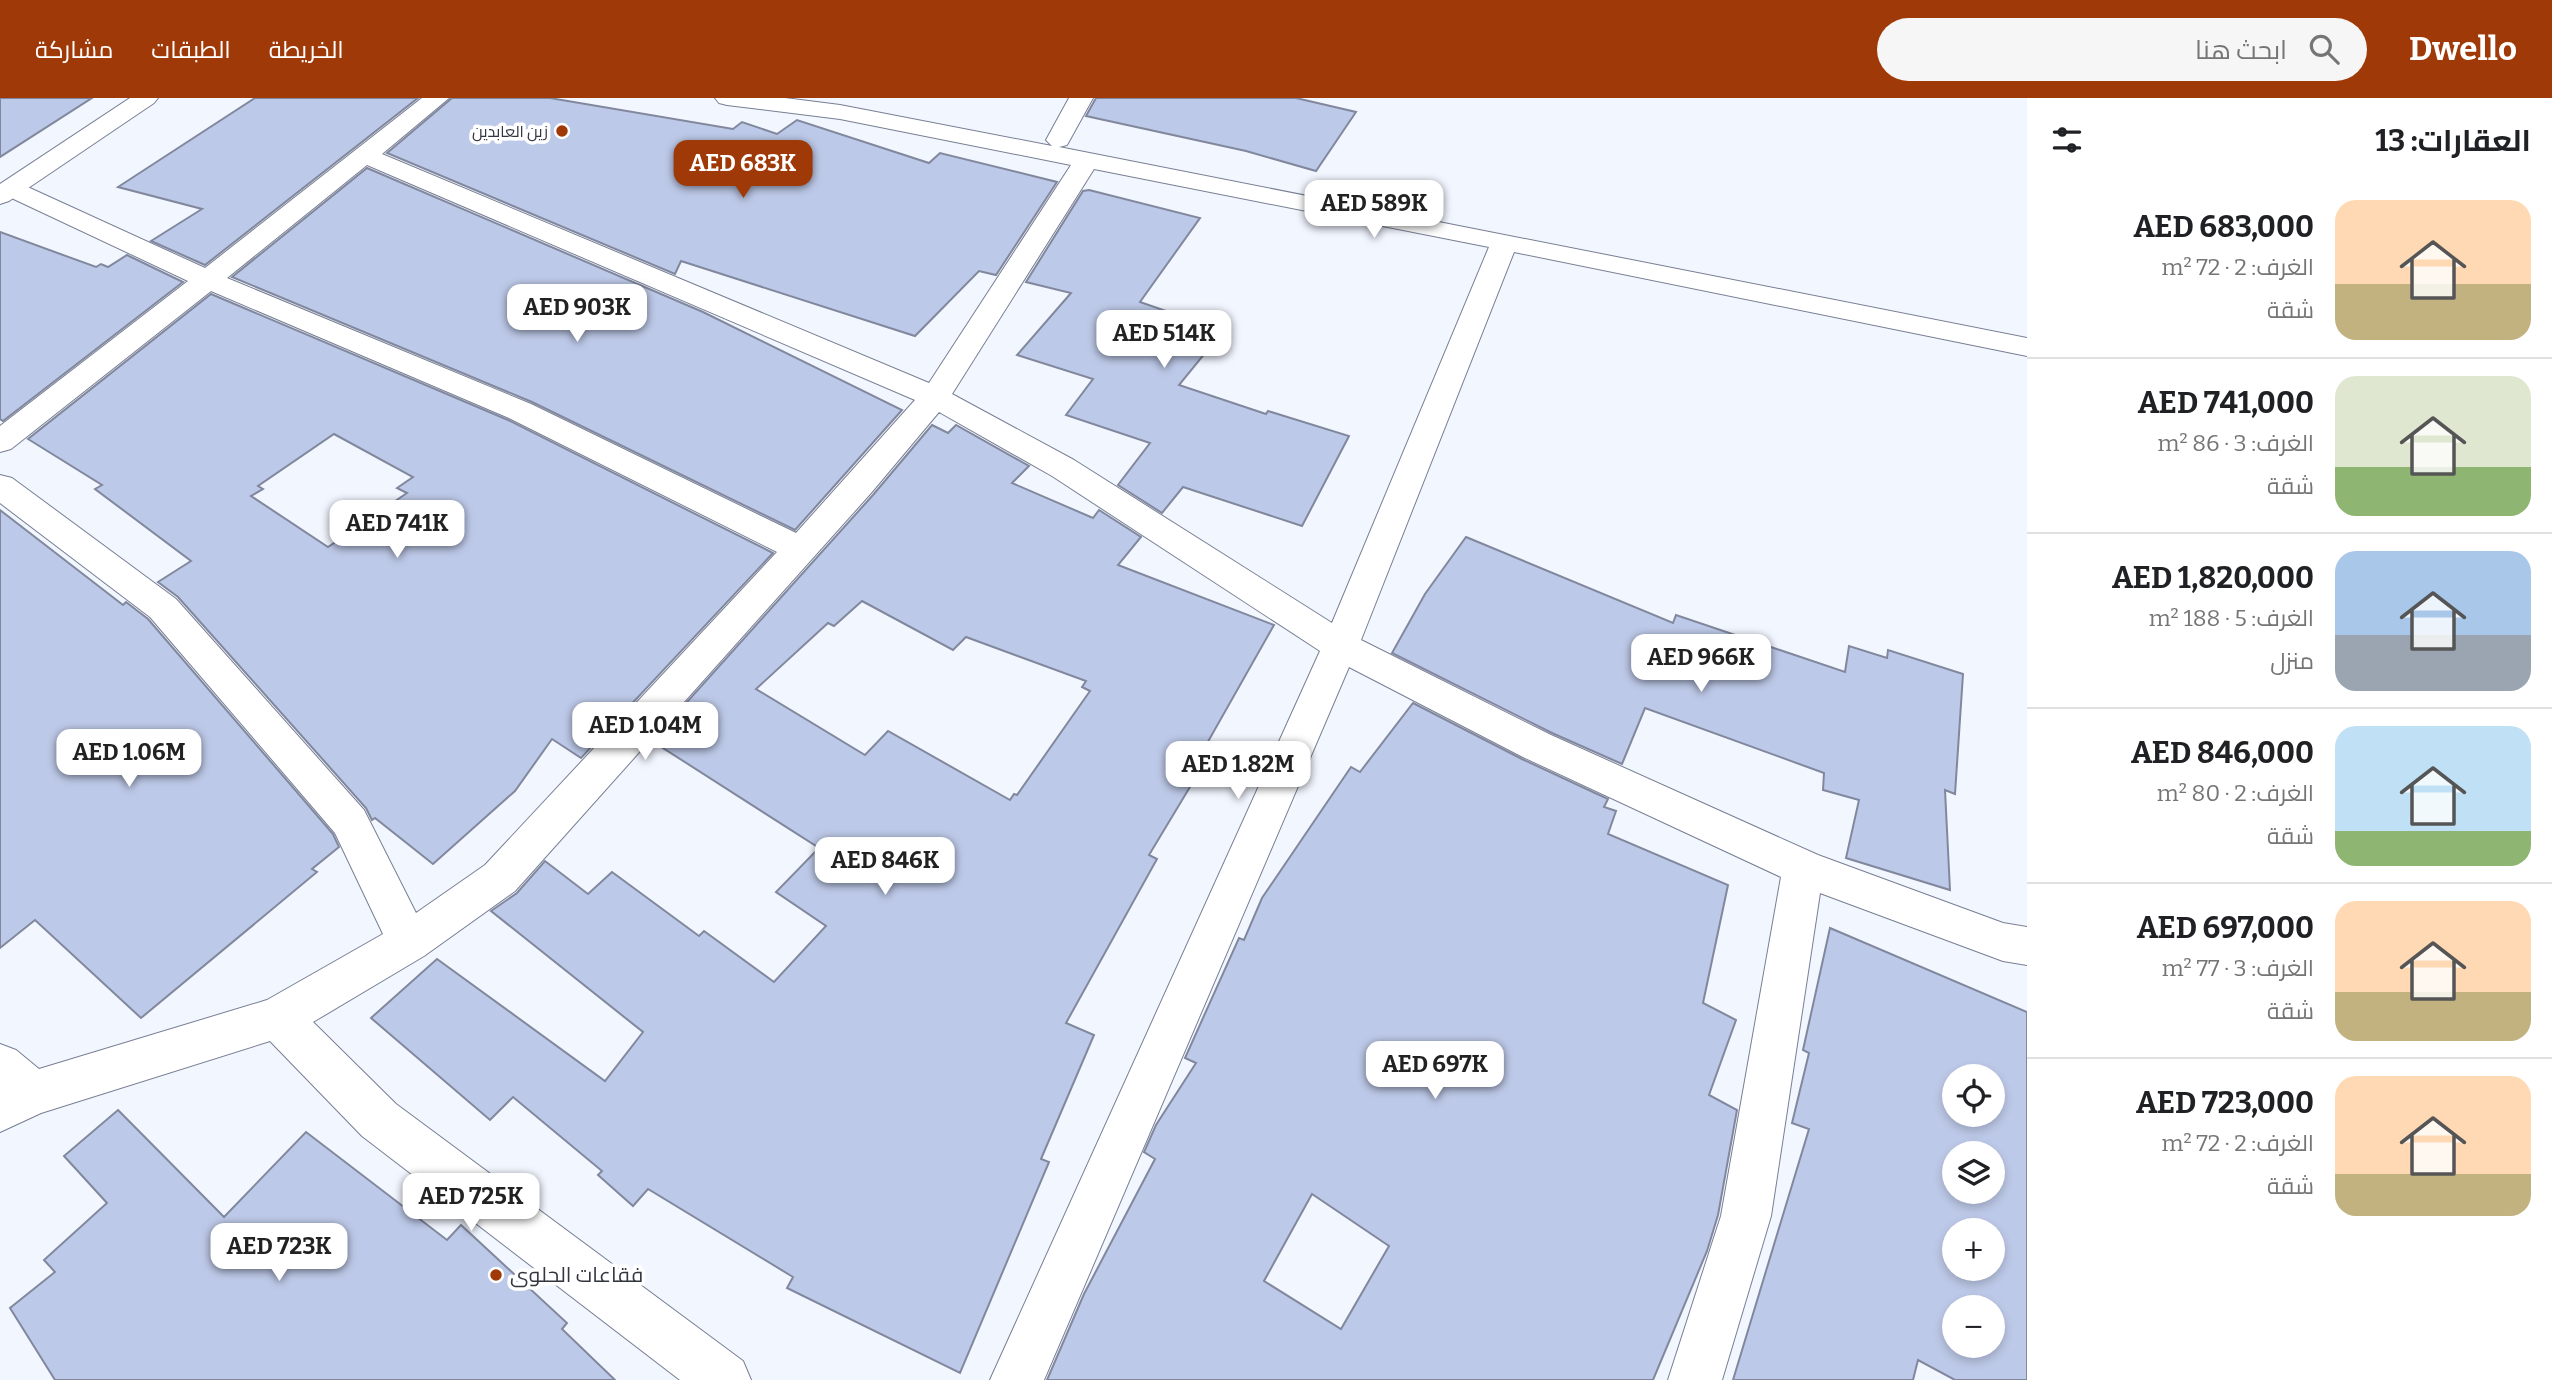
<!DOCTYPE html>
<html lang="ar">
<head>
<meta charset="utf-8">
<style>
	:root { --surface:#fff; --page:#f6f6f6; --text:#202124; --muted:#757577; --line:#e0e0e0; --accent:#9f3a08 }
	body { margin:0; font-family:Bitter,Cairo,serif; background:var(--page); color:var(--text); direction:rtl; height:100vh; display:flex; flex-direction:column; font-size:26px; white-space:nowrap }
	* { box-sizing:border-box; margin:0 }
	p { font-size:23px; color:var(--muted) }
	.icon { flex:none; width:38px; height:38px; fill:none; stroke:currentColor; stroke-width:2; stroke-linecap:round; stroke-linejoin:round }
	.map { position:relative; flex:1; overflow:hidden; direction:ltr }
	.details { display:flex; flex-direction:column; background:var(--surface); width:525px }
	.details>* { flex:none }
	.controls { position:absolute; left:1942px; top:966px; display:grid; gap:14px }
	.controls a { display:grid; place-items:center; width:63px; height:63px; border-radius:50%; background:var(--surface); box-shadow:0 4px 10px #0003; font-size:35px }
	.price { position:absolute; translate:-50% -60px; padding:0 16px; border-radius:14px; background:#fff; color:#222; font-size:23px; line-height:46px; filter:drop-shadow(0 2px 4px #0008) }
	.price::after { content:''; position:absolute; left:50%; top:42px; width:21px; height:16px; margin-left:-10px; background:inherit; clip-path:polygon(0 0,100% 0,50% 100%) }
	.price.active { background:var(--accent); color:#fff }
	ul { padding:0; list-style:none }
	li { display:flex; align-items:center; gap:21px; height:175px; padding:0 21px }
	li+li { border-top:2px solid var(--line) }
	li span { display:grid; place-items:center; flex:none; width:196px; height:140px; border-radius:21px; color:#555 }
	li>.icon { margin-inline-start:auto }
	span .icon { width:84px; height:84px; fill:#fffc; stroke-width:1 }
	li b { font-size:30px }
	h2 { display:flex; justify-content:space-between; align-items:center; height:84px; padding:0 21px; font-size:30px }
	header { display:flex; align-items:center; gap:42px; box-sizing:border-box; height:98px; padding:0 35px; background:var(--accent); color:#fff }
	header strong { font-size:33px }
	nav { display:flex; gap:38px; margin-inline-start:auto; font-size:24px }
	.search { width:490px; height:63px; background:var(--page); display:flex; align-items:center; gap:18px; box-sizing:border-box; padding:0 24px; border-radius:38px; color:var(--muted); font-size:26px }
	main { display:flex; flex:1; min-height:0 }
	.map>svg:first-child { display:block }
</style>
</head>
<body>
<header>
<strong>Dwello</strong>
<div class="search"><svg class="icon" aria-label="search" viewBox="0 0 24 24"><circle cx="10" cy="10" r="6"/><path d="M15 15l6 6"/></svg>ابحث هنا</div>
<nav><a>الخريطة</a><a>الطبقات</a><a>مشاركة</a></nav>
</header>
<main>
<section class="details">
<h2>العقارات: 13<svg class="icon" aria-label="filters" viewBox="0 0 24 24"><path d="M4 7h16M4 17h16"/><circle cx="9" cy="7" r="2"/><circle cx="15" cy="17" r="2"/></svg></h2>
<ul>
<li><span style="background:linear-gradient(#ffd9b3 60%,#c2b280 0)"><svg class="icon" aria-label="home" viewBox="0 0 24 24"><path d="M3 11l9-7 9 7M6 9v11h12V9"/></svg></span><div><b>AED 683,000</b><p>الغرف: 2 · 72 m²</p><p>شقة</p></div></li>
<li><span style="background:linear-gradient(#dfe7d0 65%,#8fb573 0)"><svg class="icon" aria-label="home" viewBox="0 0 24 24"><path d="M3 11l9-7 9 7M6 9v11h12V9"/></svg></span><div><b>AED 741,000</b><p>الغرف: 3 · 86 m²</p><p>شقة</p></div></li>
<li><span style="background:linear-gradient(#a9c7e8 60%,#9aa5b1 0)"><svg class="icon" aria-label="home" viewBox="0 0 24 24"><path d="M3 11l9-7 9 7M6 9v11h12V9"/></svg></span><div><b>AED 1,820,000</b><p>الغرف: 5 · 188 m²</p><p>منزل</p></div></li>
<li><span style="background:linear-gradient(#bfe0f5 75%,#8fb573 0)"><svg class="icon" aria-label="home" viewBox="0 0 24 24"><path d="M3 11l9-7 9 7M6 9v11h12V9"/></svg></span><div><b>AED 846,000</b><p>الغرف: 2 · 80 m²</p><p>شقة</p></div></li>
<li><span style="background:linear-gradient(#ffd9b3 65%,#c2b280 0)"><svg class="icon" aria-label="home" viewBox="0 0 24 24"><path d="M3 11l9-7 9 7M6 9v11h12V9"/></svg></span><div><b>AED 697,000</b><p>الغرف: 3 · 77 m²</p><p>شقة</p></div></li>
<li><span style="background:linear-gradient(#ffd9b3 70%,#c2b280 0)"><svg class="icon" aria-label="home" viewBox="0 0 24 24"><path d="M3 11l9-7 9 7M6 9v11h12V9"/></svg></span><div><b>AED 723,000</b><p>الغرف: 2 · 72 m²</p><p>شقة</p></div></li>
</ul>
</section>
<div class="map">
<svg width="2027" height="1282" viewBox="0 0 2027 1282">
	<rect width="100%" height="100%" fill="#f2f6ff"/>
	<!-- building -->
	<g fill="#bdc9e8" stroke="#81889d" stroke-width="2" fill-rule="evenodd">
		<polygon points="0,0 92,0 0,59"/>
		<polygon points="255,0 418,0 205,167 151,143 202,111 118,89"/>
		<polygon points="452,0 550,0 733,31 742,24 777,36 797,22 929,65 940,55 1057,84 996,177 979,173 915,238 681,163 675,176 387,55"/>
		<polygon points="1096,0 1296,0 1356,14 1316,73 1246,53 1086,18"/>
		<polygon points="367,70 703,214 902,312 795,432 532,304 232,179"/>
		<polygon points="1089,92 1200,120 1140,204 1223,233 1179,287 1266,316 1268,313 1349,338 1302,428 1183,389 1162,415 1118,387 1150,345 1066,317 1093,281 1017,257 1071,195 1026,184 1083,93"/>
		<polygon points="0,134 96,169 101,166 108,169 127,157 183,184 3,323 0,321"/>
		<path d="M211 196 508 322 773 455 581 660 552 641 515 693 433 766 375 720 372 722 366 710 178 499 158 484 191 463 95 391 102 387 28 341ZM334 336 413 379 397 390 407 395 328 449 251 398 263 391 258 388Z"/>
		<path d="M932 327 948 335 956 327 1029 368 1012 385 1093 420 1099 412 1141 439 1118 467 1274 527 1201 656 1208 659 1149 757 1157 761 1066 925 1094 937 1041 1061 1049 1064 960 1275 787 1190 793 1179 648 1091 633 1108 598 1077 602 1073 513 999 490 1022 371 920 437 861 605 983 643 934 491 813 517 795 545 763 588 796 612 774 699 838 704 833 774 884 826 828 776 794 819 750 652 643 873 397ZM862 503 953 552 966 539 1086 583 1082 589 1090 593 1017 697 1014 696 1010 702 888 633 865 657 756 591 828 525 834 528Z"/>
		<polygon points="0,412 123,507 126,504 148,521 333,736 339,749 312,771 317,774 141,920 35,822 0,850"/>
		<polygon points="1466,439 1673,525 1676,517 1845,574 1849,548 1887,560 1888,552 1963,576 1955,696 1945,692 1950,792 1846,760 1859,702 1823,692 1824,675 1645,610 1622,666 1552,635 1392,555 1425,496"/>
		<path d="M1413 605 1522 661 1608 701 1604 709 1616 713 1608 736 1728 787 1703 905 1736 922 1709 997 1737 1012 1718 1117 1707 1153 1653 1282H1047L1084 1196 1155 1061 1144 1054 1156 1027 1196 965 1185 960 1239 840 1244 842 1262 800 1351 669 1360 674ZM1312 1096 1389 1148 1341 1231 1264 1183Z"/>
		<path d="M1830 830 2027 914V1282H1955L1918 1262 1913 1282H1733L1809 1031 1792 1025 1809 955 1803 952ZM1955 978H1993V1017H1955ZM1955 1055H1993V1094H1955ZM1955 1132H1993V1171H1955ZM1955 1209H1993V1248H1955Z"/>
		<polygon points="118,1012 224,1119 306,1034 447,1142 461,1127 567,1225 562,1231 615,1282 55,1282 10,1210 55,1174 44,1162 107,1105 64,1058"/>
	</g>
	<g fill="none" stroke-linecap="round" stroke-linejoin="round">
		<defs>
			<path id="minor" d="M422 0H449L382 56 929 285 1071 67 840 21 727 7 719 5 715 0H785L840 7 1052 48 1046 42 1069 0H1093L1067 47 1059 49 2027 240V258L1514 154 1361 542 1551 637 1818 757 2003 825 2027 829V867L2003 863 1820 795 1771 1118 1722 1282H1668L1721 1118 1781 779 1523 659 1349 569 1044 1282H990L1320 553 1052 378 939 314 871 395 515 793 424 858 313 924 396 1006 743 1263 751 1282H680L362 1038 270 943 41 1015 0 1034V946L16 952 39 971 267 902 383 836 335 735 150 519 0 405V377L12 380 176 501 364 712 416 815 485 767 777 454 509 320 211 193 11 351 0 354V328L188 183 3 96 0 90 3 86 12 83 21 86 205 170ZM367 67 915 302 796 435 531 306 227 180ZM1094 71 1489 149 1332 525 1074 362 952 296Z"/>
			<polygon id="major" points="130,0 158,0 154,5 9,103 0,106 0,86"/>
		</defs>
		<!-- minor casing -->
		<use href="#minor" stroke="#787f94" stroke-width="2"/>
		<!-- major casing -->
		<use href="#major" stroke="#787f94" stroke-width="2"/>
		<!-- minor -->
		<use href="#minor" fill="#fff" fill-rule="evenodd"/>
		<!-- major -->
		<use href="#major" fill="#fff" fill-rule="evenodd"/>
	</g>
	<!-- markers -->
	<g fill="#9f3a08" stroke="#fff" stroke-width="2.5">
		<circle cx="562" cy="33" r="7"/>
		<circle cx="496" cy="1177" r="7"/>
	</g>
	<g text-anchor="middle" stroke-width="7" stroke-linejoin="round" paint-order="stroke">
		<!-- far-poi labels -->
		<g font-size="16" fill="#33363f" stroke="#fff" text-anchor="end">
			<text x="548" y="39">زين العابدين</text>
		</g>
		<!-- near-poi labels -->
		<g font-size="21" fill="#33363f" stroke="#fff" text-anchor="start">
			<text x="510" y="1184">فقاعات الحلوى</text>
		</g>
	</g>
</svg>
<div class="controls">
<a><svg class="icon" aria-label="locate" viewBox="0 0 24 24"><circle cx="12" cy="12" r="6"/><path d="M12 2v4M12 18v4M2 12h4M18 12h4"/></svg></a>
<a><svg class="icon" aria-label="layers" viewBox="0 0 24 24"><path d="M12 4l9 5-9 5-9-5zM3 14l9 5 9-5"/></svg></a>
<a>+</a>
<a>−</a>
</div>
<b class="price active" style="left:743px;top:102px">AED 683K</b>
<b class="price" style="left:1374px;top:142px">AED 589K</b>
<b class="price" style="left:577px;top:246px">AED 903K</b>
<b class="price" style="left:1164px;top:272px">AED 514K</b>
<b class="price" style="left:397px;top:462px">AED 741K</b>
<b class="price" style="left:1701px;top:596px">AED 966K</b>
<b class="price" style="left:645px;top:664px">AED 1.04M</b>
<b class="price" style="left:129px;top:691px">AED 1.06M</b>
<b class="price" style="left:1238px;top:703px">AED 1.82M</b>
<b class="price" style="left:885px;top:799px">AED 846K</b>
<b class="price" style="left:1435px;top:1003px">AED 697K</b>
<b class="price" style="left:471px;top:1135px">AED 725K</b>
<b class="price" style="left:279px;top:1185px">AED 723K</b>
</div>
</main>
</body>
</html>
